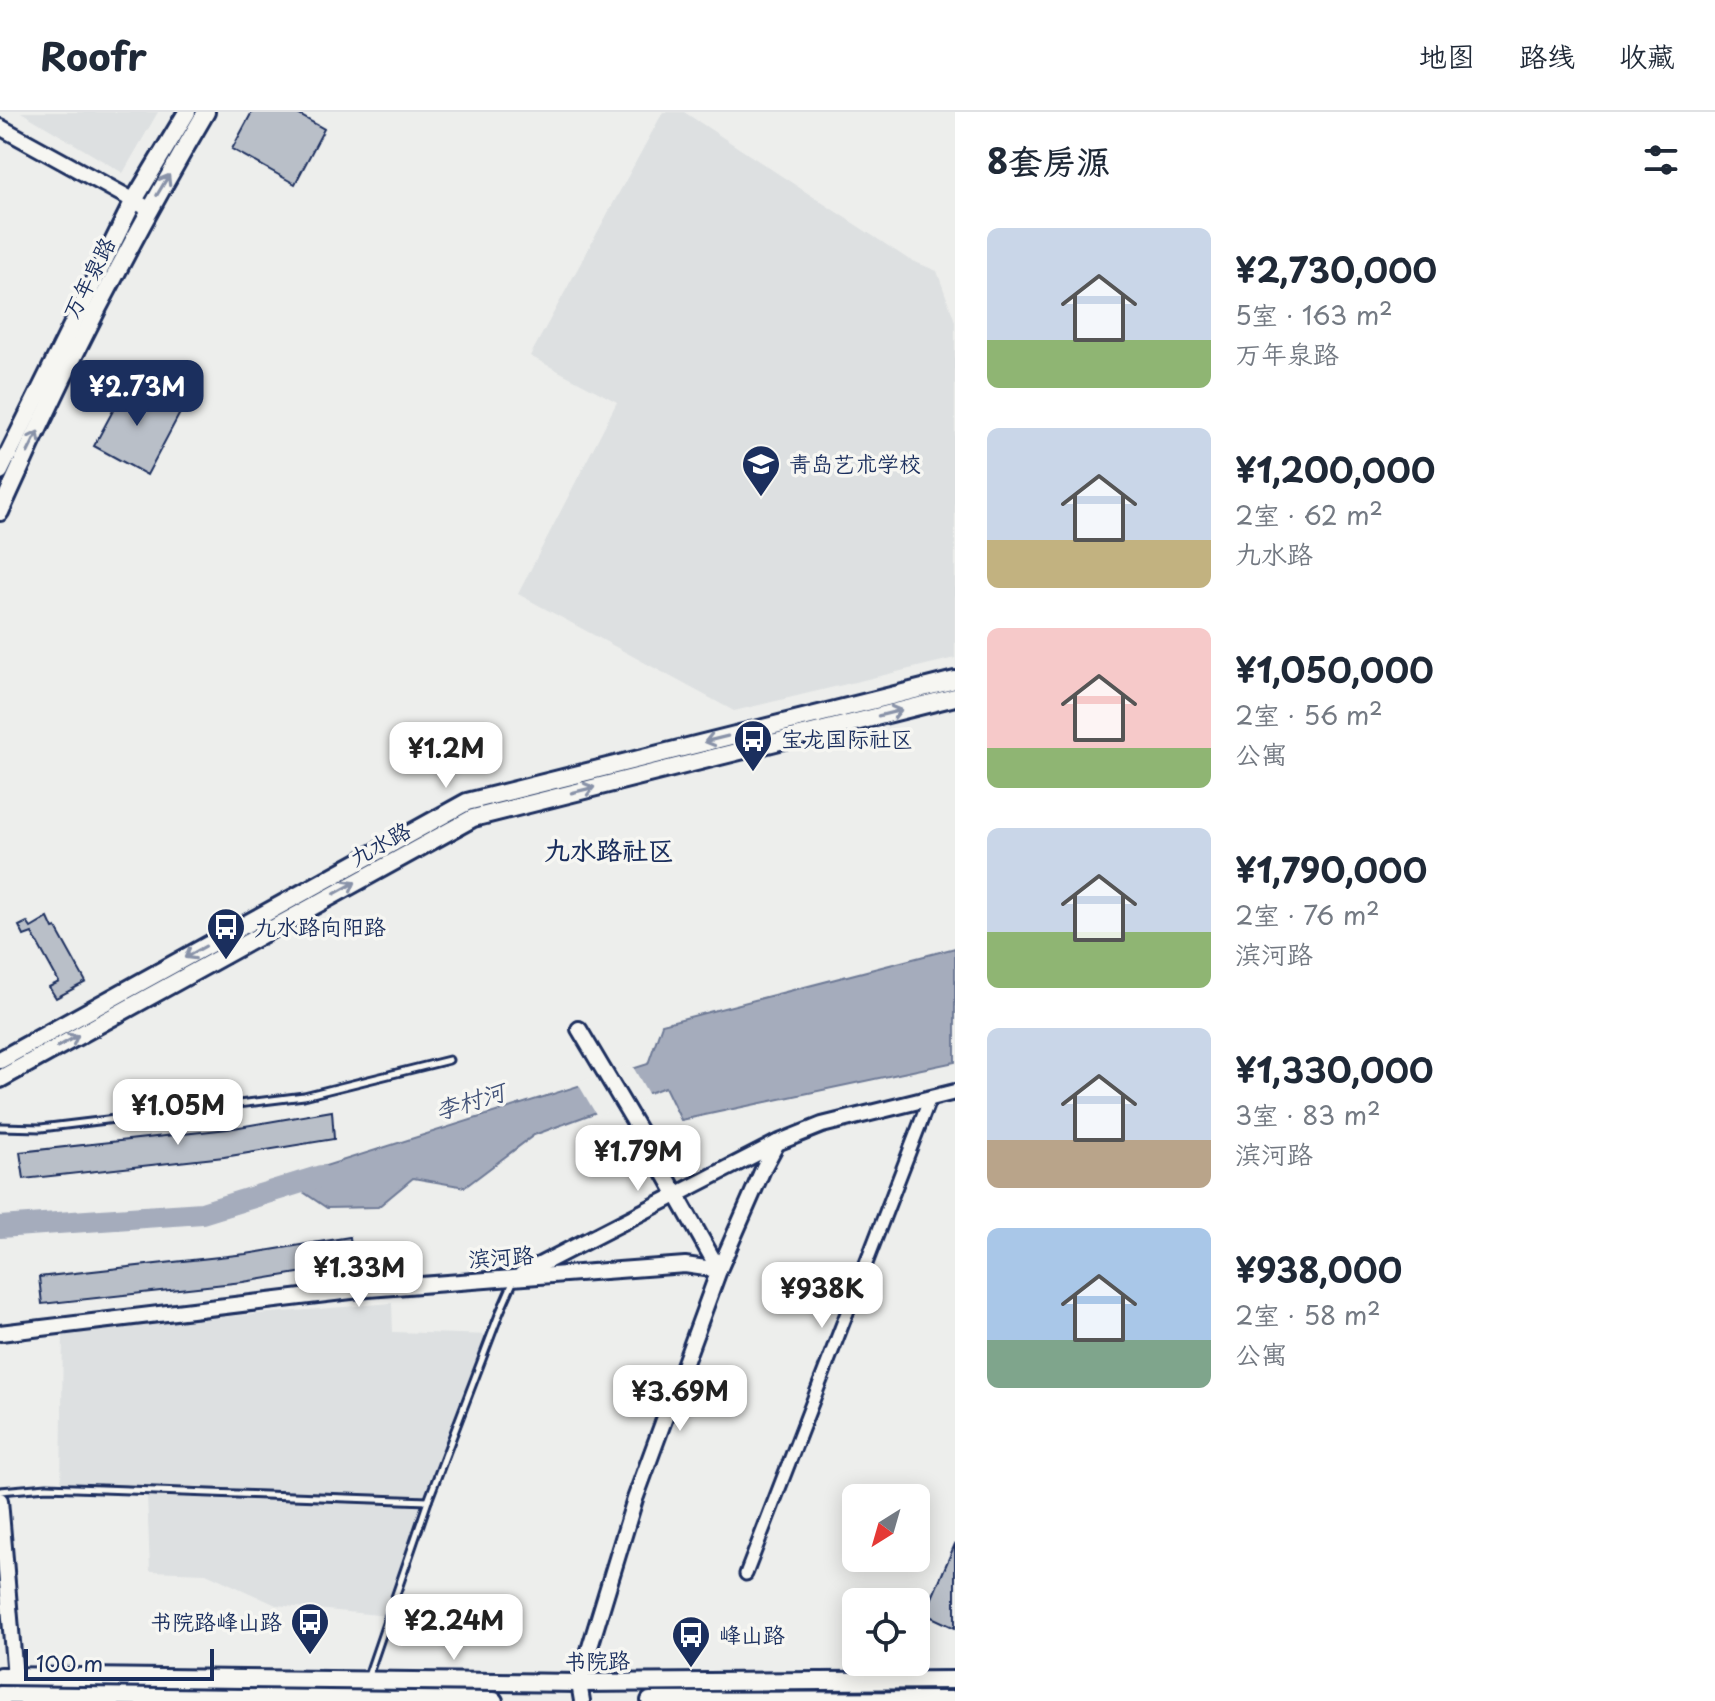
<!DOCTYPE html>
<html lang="zh">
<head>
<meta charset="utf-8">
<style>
	:root { --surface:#fff; --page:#f2f2f3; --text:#1f2937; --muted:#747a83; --line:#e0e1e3; --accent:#1b2f5e }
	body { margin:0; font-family:"Playpen Sans","LXGW WenKai TC",sans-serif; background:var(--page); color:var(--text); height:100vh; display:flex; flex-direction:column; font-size:30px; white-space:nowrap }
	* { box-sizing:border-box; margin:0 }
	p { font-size:26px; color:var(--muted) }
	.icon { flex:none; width:44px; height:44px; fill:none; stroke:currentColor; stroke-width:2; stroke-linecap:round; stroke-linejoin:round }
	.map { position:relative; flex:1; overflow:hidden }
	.sheet { display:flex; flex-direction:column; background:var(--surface); width:760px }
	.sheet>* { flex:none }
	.needle { width:52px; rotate:217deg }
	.controls { position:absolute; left:842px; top:1372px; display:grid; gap:16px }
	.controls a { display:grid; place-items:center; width:88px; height:88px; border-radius:12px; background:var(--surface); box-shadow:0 4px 20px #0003; font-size:40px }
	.scale { position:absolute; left:24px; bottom:20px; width:190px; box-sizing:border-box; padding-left:8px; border:4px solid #1b2f5e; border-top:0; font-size:22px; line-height:28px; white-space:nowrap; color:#1b2f5e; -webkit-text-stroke:6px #f6f6f2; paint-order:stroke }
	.price { position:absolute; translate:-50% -68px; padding:0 18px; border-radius:16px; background:#fff; color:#222; font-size:26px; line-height:52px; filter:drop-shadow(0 2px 4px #0008) }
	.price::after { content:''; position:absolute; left:50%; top:48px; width:24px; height:18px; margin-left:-12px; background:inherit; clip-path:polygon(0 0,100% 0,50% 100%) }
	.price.selected { background:var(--accent); color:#fff }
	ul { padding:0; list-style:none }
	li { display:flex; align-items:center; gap:24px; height:200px; padding:0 32px }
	li span { display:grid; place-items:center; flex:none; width:224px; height:160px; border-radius:12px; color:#555 }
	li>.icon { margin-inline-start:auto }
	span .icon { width:96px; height:96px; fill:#fffc; stroke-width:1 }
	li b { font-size:34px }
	h2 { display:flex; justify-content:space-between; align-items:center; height:96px; padding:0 32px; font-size:34px }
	header { display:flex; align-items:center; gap:48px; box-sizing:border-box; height:112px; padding:0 40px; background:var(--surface); border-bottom:2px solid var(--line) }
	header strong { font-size:38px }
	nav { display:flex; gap:44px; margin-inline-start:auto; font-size:28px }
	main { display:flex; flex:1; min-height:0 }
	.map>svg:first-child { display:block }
</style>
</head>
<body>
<header>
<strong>Roofr</strong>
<nav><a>地图</a><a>路线</a><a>收藏</a></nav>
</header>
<main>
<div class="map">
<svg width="955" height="1589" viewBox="0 0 955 1589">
	<rect width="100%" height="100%" fill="#edeeec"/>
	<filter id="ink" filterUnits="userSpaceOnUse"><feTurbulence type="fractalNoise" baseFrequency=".0125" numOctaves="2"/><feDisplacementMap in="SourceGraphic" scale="16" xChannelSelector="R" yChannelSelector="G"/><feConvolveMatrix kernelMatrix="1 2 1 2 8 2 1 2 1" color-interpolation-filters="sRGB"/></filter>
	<g filter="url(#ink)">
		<!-- built -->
		<g fill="#dde0e1">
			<polygon points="21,0 158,0 123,61"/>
			<polygon points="663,0 684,0 908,147 937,159 955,209 955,546 734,599 518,482 617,290 530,244"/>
			<polygon points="392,1191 393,1220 492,1223 388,1504 276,1493 206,1461 150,1459 147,1382 61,1378 63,1218"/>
		</g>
		<!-- water -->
		<polygon fill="#a5acbc" stroke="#6e7a96" stroke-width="2" points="955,836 955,950 681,1008 665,975 534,1023 465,1075 413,1066 378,1095 327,1096 284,1067 648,952 662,912"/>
		<!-- pier -->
		<polygon fill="#edeeec" points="632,953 650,985 597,1004 577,970"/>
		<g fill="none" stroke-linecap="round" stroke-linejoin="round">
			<!-- river -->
			<polyline stroke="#a5acbc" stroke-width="22" points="0,1115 202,1101 321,1064"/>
		</g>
		<!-- building -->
		<g fill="#b9bfc8" stroke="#1b2f5e" stroke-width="2">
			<polygon points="252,0 294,0 324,17 295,72 232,37"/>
			<polygon points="131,265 150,275 146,282 180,301 147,363 94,334"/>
			<polygon points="48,806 53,817 56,816 86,870 56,886 49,875 59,870 32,821 24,824 19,814 27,810 31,816"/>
			<polygon points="332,999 334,1027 224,1045 24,1067 20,1040 228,1017"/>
			<polygon points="350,1125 353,1152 243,1170 42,1192 39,1165 246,1142"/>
			<polygon points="955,1432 955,1516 925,1502"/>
		</g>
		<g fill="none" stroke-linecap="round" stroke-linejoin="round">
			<defs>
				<g id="service">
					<polyline points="0,1015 41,1016 304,984 449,948"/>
					<polyline points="0,1379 47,1375 428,1389"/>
					<polyline points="368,1564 428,1389 500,1200 514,1168"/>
				</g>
				<polyline id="minor" points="746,1462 930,986"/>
				<g id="tertiary">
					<polyline points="0,15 149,97"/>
					<polyline points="579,917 657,1048 719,1158"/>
					<polyline points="522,1162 777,1031"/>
					<polyline points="0,1221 368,1177 685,1153 719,1158"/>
					<polyline points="0,1388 15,1565"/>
					<polyline points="582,1589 579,1571 635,1387 719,1158 764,1055 777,1031 822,1013 955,980"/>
				</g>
				<g id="secondary">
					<polyline points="0,948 467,690 955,568"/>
					<polyline points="0,967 473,706 955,585"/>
					<polyline points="0,1564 579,1571 955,1568"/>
					<polyline points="0,1583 494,1589"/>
					<polyline points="650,1589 955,1588"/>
				</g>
				<g id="primary">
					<polyline points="0,359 133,90 187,0"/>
					<path d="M0 400C61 263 130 129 206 0"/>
				</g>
			</defs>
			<!-- service casing -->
			<use href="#service" stroke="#1b2f5e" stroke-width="11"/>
			<!-- minor casing -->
			<use href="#minor" stroke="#1b2f5e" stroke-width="17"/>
			<!-- tertiary casing -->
			<use href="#tertiary" stroke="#1b2f5e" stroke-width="20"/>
			<!-- secondary casing -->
			<use href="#secondary" stroke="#1b2f5e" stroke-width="22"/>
			<!-- primary casing -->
			<use href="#primary" stroke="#1b2f5e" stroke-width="22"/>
			<!-- service -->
			<use href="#service" stroke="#f6f6f2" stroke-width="5"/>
			<!-- minor -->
			<use href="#minor" stroke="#f6f6f2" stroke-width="11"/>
			<!-- tertiary -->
			<use href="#tertiary" stroke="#f6f6f2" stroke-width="14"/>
			<!-- secondary -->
			<use href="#secondary" stroke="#f6f6f2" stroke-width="16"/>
			<!-- primary -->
			<use href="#primary" stroke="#f6f6f2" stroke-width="16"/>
		</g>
		<!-- one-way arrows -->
		<defs><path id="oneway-shaft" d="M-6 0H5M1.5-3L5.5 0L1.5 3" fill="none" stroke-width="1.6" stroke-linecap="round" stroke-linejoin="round" transform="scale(2)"/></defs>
		<g stroke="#8892a8">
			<use href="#oneway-shaft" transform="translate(163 73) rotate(-59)"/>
			<use href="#oneway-shaft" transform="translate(33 330) rotate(-64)"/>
			<use href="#oneway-shaft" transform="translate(890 601) rotate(-14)"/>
			<use href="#oneway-shaft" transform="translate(716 627) rotate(166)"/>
			<use href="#oneway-shaft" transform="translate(583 678) rotate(-14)"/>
			<use href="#oneway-shaft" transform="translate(345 776) rotate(-29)"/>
			<use href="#oneway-shaft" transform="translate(195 840) rotate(151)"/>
			<use href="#oneway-shaft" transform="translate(68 929) rotate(-29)"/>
		</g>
	</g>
	<!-- icons -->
	<defs>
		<symbol id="school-pin" viewBox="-11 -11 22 30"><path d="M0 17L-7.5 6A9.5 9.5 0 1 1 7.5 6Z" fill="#1b2f5e" stroke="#f6f6f2"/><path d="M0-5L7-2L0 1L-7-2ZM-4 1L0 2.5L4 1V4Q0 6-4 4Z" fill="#fff"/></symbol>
		<symbol id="bus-pin" viewBox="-11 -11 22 30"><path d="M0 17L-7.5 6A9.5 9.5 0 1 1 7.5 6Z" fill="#1b2f5e" stroke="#f6f6f2"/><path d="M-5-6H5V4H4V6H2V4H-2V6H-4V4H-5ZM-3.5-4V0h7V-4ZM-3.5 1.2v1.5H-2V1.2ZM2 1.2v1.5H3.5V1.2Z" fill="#fff"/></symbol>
	</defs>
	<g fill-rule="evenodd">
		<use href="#school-pin" x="739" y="330" width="44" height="60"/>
		<use href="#bus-pin" x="731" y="605" width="44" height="60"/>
		<use href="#bus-pin" x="204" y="793" width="44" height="60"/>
		<use href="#bus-pin" x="288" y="1488" width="44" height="60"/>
		<use href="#bus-pin" x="669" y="1501" width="44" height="60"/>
	</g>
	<g text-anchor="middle" stroke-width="7" stroke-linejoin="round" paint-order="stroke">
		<!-- street labels -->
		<g font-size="22" fill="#1b2f5e" stroke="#f6f6f2">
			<text transform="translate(89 166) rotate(-63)" y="8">万年泉路</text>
			<text transform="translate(380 732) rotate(-29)" y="8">九水路</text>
			<text transform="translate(501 1145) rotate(-4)" y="8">滨河路</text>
			<text transform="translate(597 1549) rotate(-1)" y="8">书院路</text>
		</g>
		<!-- poi labels -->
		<g font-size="22" fill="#1b2f5e" stroke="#f6f6f2" text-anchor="start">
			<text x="789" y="360">青岛艺术学校</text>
			<text x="781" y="635">宝龙国际社区</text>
			<text x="254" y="823">九水路向阳路</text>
			<text x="282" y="1518" text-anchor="end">书院路峰山路</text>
			<text x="719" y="1531">峰山路</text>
		</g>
		<!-- water labels -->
		<g font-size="24" font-style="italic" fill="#44547a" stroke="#f6f6f2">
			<text transform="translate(470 990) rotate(-17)" y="8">李村河</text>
		</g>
		<!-- quarter labels -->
		<g font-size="26" font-weight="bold" fill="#1b2f5e" stroke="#f6f6f2">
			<text x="609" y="748">九水路社区</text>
		</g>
	</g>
</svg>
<div class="controls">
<a><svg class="needle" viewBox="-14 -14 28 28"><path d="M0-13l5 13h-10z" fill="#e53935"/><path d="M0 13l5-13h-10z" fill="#747a83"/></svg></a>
<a><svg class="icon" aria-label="locate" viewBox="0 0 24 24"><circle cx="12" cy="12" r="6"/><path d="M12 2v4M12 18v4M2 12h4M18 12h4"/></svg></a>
</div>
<div class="scale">100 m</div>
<b class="price selected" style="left:137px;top:316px">¥2.73M</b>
<b class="price" style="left:446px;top:678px">¥1.2M</b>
<b class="price" style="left:178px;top:1035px">¥1.05M</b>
<b class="price" style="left:638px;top:1081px">¥1.79M</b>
<b class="price" style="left:359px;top:1197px">¥1.33M</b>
<b class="price" style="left:822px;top:1218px">¥938K</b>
<b class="price" style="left:680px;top:1321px">¥3.69M</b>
<b class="price" style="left:454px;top:1550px">¥2.24M</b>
</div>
<section class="sheet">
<h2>8套房源<svg class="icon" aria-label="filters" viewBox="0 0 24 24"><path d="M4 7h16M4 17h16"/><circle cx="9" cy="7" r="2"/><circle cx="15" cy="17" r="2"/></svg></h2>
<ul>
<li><span style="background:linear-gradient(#c9d6e8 70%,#8fb573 0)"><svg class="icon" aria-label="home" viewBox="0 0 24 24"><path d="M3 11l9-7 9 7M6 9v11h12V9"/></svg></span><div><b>¥2,730,000</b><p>5室 · 163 m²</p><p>万年泉路</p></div></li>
<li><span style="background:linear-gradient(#c9d6e8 70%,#c2b280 0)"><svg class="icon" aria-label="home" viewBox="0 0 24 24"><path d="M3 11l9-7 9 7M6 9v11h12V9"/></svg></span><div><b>¥1,200,000</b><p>2室 · 62 m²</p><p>九水路</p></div></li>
<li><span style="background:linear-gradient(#f6c9c9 75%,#8fb573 0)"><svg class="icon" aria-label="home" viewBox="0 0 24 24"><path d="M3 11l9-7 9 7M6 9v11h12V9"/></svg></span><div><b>¥1,050,000</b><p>2室 · 56 m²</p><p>公寓</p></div></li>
<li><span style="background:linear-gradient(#c9d6e8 65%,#8fb573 0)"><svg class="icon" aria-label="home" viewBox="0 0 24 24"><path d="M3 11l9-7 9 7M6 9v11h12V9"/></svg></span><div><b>¥1,790,000</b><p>2室 · 76 m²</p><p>滨河路</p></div></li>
<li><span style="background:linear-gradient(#c9d6e8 70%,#b9a48a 0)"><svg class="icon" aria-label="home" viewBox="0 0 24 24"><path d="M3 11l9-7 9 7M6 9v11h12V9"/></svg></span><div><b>¥1,330,000</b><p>3室 · 83 m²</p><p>滨河路</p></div></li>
<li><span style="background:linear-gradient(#a9c7e8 70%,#7fa58c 0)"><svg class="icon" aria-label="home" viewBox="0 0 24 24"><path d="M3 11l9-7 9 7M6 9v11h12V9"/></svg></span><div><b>¥938,000</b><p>2室 · 58 m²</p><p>公寓</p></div></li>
</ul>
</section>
</main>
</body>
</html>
